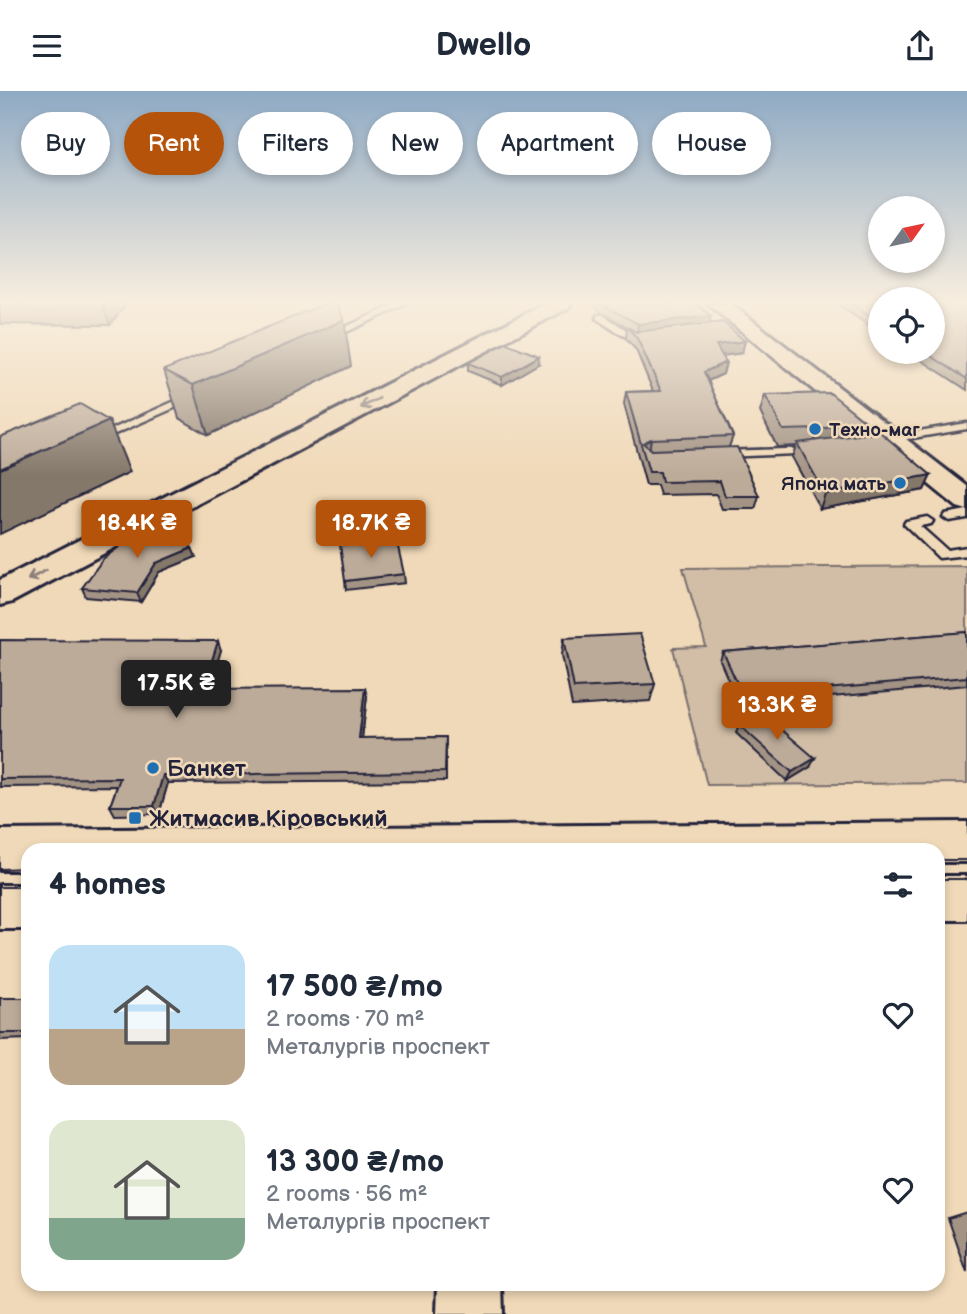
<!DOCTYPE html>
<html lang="en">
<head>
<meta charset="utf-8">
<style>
	:root { --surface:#fff; --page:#f2f2f3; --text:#1f2937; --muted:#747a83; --accent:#b45309 }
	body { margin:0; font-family:"Balsamiq Sans",sans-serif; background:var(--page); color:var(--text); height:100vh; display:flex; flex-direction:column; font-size:26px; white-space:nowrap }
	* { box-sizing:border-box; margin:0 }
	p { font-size:23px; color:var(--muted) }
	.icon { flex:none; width:38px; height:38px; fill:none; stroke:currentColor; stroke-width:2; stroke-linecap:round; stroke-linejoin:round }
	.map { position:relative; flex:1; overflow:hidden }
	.panel { position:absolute; left:21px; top:752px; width:924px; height:448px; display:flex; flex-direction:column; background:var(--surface); border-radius:21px; box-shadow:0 4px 10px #0003 }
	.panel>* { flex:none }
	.banner { position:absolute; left:21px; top:21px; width:926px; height:63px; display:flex; gap:14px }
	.needle { width:46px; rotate:57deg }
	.buttons { position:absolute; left:868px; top:105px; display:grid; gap:14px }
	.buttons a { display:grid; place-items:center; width:77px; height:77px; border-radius:50%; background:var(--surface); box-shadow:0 4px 10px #0003; font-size:35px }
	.price { position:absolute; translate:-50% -60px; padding:0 16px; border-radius:7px; background:var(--accent); color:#fff; font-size:23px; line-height:46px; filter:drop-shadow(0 2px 4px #0008) }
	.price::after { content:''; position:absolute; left:50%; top:42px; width:21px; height:16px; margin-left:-10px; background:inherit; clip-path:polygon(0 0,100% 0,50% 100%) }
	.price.on { background:#222; color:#fff }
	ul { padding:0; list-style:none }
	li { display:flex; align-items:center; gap:21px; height:175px; padding:0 28px }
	li span { display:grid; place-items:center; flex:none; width:196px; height:140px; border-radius:21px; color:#555 }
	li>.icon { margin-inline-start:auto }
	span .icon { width:84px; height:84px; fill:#fffc; stroke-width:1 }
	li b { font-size:30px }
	h2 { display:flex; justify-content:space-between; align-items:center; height:84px; padding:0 28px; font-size:30px }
	.chip { padding:0 24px; border-radius:32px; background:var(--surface); box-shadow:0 4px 10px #0003; font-size:24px; line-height:63px }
	.chip.on { background:var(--accent); color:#fff }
	header { display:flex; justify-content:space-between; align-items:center; height:91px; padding:0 28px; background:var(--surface); font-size:32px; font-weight:700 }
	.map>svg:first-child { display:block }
</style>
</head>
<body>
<header><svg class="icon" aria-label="menu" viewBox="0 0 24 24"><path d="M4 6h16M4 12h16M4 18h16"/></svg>Dwello<svg class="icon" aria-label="share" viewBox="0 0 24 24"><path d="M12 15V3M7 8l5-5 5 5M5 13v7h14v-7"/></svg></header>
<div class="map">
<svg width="967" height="1223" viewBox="0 0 967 1223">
	<rect width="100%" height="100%" fill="#f0d9b8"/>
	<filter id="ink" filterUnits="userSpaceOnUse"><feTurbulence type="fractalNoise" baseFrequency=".0143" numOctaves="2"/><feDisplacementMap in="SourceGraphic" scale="14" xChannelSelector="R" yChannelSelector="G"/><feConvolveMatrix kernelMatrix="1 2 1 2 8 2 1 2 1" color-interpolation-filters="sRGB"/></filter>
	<g filter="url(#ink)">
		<!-- green -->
		<polygon fill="#d2bea6" stroke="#7a7070" stroke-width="2" points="967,475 967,692 707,694 673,557 706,556 683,477"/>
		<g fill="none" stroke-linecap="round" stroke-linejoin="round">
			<defs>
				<g id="service">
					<polygon points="396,213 407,213 329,249 321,247"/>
					<path d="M597 224H603L631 242 652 246C633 256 613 238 597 228Z"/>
					<polygon points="193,302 197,303 197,307 99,350 90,348"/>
					<polygon points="967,332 967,338 883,352 877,349 883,346"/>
					<polygon points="816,357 822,360 820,362 720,366 714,363 720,360"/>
					<polygon points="967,419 967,427 949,430 943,426 945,423"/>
					<polygon points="927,426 933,430 931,433 920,435 947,459 967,456 967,464 939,467 904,433 906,430"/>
				</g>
				<g id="tertiary">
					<polygon points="545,213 571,213 568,217 12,511 0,514 0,489"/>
					<polygon points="708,213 731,213 967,395 967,419 957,416"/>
					<polygon points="438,1194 502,1194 503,1223 437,1223"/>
				</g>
				<g id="primary">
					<polygon points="967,731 967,771 938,771 938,760 28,760 28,779 0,779 0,739"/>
					<rect x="938" y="785" width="29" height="44"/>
					<rect x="0" y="794" width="28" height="44"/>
				</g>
			</defs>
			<!-- service casing -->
			<use href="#service" stroke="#22223b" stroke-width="5"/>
			<!-- tertiary casing -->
			<use href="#tertiary" stroke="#22223b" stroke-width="6"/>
			<!-- primary casing -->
			<use href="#primary" stroke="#22223b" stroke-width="6"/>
			<!-- service -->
			<use href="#service" fill="#f0d9b8" fill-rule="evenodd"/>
			<!-- tertiary -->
			<use href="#tertiary" fill="#f0d9b8" fill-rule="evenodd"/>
			<!-- primary -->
			<use href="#primary" fill="#f0d9b8" fill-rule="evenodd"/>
			<!-- tram -->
			<g stroke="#22223b" stroke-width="2">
				<polyline points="938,769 967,769"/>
				<polyline points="0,778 28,777"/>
				<polyline points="938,788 967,788"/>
				<polyline points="0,796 28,796"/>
			</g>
		</g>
		<!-- wall -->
		<g fill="#a39384" stroke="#22223b" stroke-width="2">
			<polygon points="0,213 126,213 110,234 0,233"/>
			<polygon points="595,213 697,213 709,233 742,262 722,265 726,271 723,283 708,290 733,345 729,356 759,405 755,418 722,418 716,403 660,404 657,394 646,394 624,313 626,301 653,300 636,259 626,248 627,236 636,241 601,221 595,215"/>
			<polygon points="837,213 880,213 880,242"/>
			<polygon points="967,213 967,299 909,261 933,261"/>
			<polygon points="468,272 538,273 502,294 468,280"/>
			<polygon points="351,275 208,344 179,327 164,279"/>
			<polygon points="765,304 859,344 931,384 924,399 820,418 792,366 796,355 777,356 760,321"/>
			<polygon points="196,466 159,481 141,511 86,506 82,497"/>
			<polygon points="404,483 405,492 346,499 345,490"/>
			<polygon points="967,541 967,594 739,614 720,570 723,561"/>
			<polygon points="564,547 655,593 650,610 572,615 562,564"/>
			<polygon points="0,549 221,559 209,597 367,605 362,647 446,646 446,690 168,692 159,723 115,724 110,715 117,695 0,696"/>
			<polygon points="739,634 810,676 787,690 736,642"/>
			<polygon points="0,907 28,907 28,948 0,949"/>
			<polygon points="967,1121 967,1182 948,1127"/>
		</g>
		<!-- shaded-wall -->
		<g fill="#84786b" stroke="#22223b" stroke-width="2">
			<polygon points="102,213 126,213 110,234"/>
			<polygon points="711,225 709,233 637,241 638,233"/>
			<polygon points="344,229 351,275 208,344 193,294"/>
			<polygon points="745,250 742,262 713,266 716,254"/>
			<polygon points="539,265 538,273 502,294 502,286"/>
			<polygon points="726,271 723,283 701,293 704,281"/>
			<polygon points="109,330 130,381 0,443 0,378"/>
			<polygon points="865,330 858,347 813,354 819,338"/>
			<polygon points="651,348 649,360 643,352"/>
			<polygon points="931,384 924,399 820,418 825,403"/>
			<polygon points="192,457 196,466 159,481 141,511 137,502 156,472"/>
			<polygon points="218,550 221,559 207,606 203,598"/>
			<polygon points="365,597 367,605 361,656 359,647"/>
			<polygon points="815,667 810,676 787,690 792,681"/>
			<polygon points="163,684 168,692 159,723 154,715"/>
		</g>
		<!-- building -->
		<g fill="#bdab99" stroke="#22223b" stroke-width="2">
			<polygon points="324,213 337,213 344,229 193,294 164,279"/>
			<polygon points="601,213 697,213 711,225 638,233"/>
			<polygon points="851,213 880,213 880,232"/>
			<polygon points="933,213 967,213 967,288 925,261 933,261"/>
			<polygon points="723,231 745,250 716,254 726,271 704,281 733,345 651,348 643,352 651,359 737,356 759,405 725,405 720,390 662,391 660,381 649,381 626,301 661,300 637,247 627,236 636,241"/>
			<polygon points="506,252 539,265 502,286 468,272"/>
			<polygon points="830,302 865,330 819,338 783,339 765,304"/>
			<polygon points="80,313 109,330 0,378 0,346"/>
			<polygon points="880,341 931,384 825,403 797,352"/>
			<polygon points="169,431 192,457 156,472 137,502 82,497 103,468 135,444"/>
			<polygon points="396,447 404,483 345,490 340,454"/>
			<polygon points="967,541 967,586 743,605 723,561"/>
			<polygon points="640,543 655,593 574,597 564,547"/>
			<polygon points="0,549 218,550 203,598 365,597 359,647 446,646 445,681 163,684 154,715 110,715 120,687 0,688"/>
			<polygon points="761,621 815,667 792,681 739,634"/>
			<rect x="0" y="907" width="28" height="35"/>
		</g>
		<!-- one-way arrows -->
		<defs><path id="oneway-shaft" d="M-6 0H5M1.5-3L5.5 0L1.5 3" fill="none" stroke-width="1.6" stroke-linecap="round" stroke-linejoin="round" transform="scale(1.75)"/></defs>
		<g stroke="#897e7a">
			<use href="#oneway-shaft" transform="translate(370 312) rotate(153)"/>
			<use href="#oneway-shaft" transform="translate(37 484) rotate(153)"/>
		</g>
	</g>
	<!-- sky -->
	<linearGradient id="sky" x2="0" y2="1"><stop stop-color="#8faac4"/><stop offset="0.55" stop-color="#f8eedf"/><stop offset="1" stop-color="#f8eedf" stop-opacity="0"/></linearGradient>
	<rect width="967" height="384" fill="url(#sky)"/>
	<!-- markers -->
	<g fill="#1f6fb2" stroke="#f0d9b8" stroke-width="2.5">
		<circle cx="815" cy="338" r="7"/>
		<circle cx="900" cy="392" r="7"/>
		<circle cx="153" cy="677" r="7"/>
		<rect x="128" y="720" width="14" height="14" rx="3.5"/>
	</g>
	<g text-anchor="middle" stroke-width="5" stroke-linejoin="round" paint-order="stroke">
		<!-- far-poi labels -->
		<g font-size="19" font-weight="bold" fill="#22223b" stroke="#f0d9b8" text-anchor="start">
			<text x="829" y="345">Техно-маг</text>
			<text x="886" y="399" text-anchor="end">Япона мать</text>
		</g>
		<!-- poi labels -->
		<g font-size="23" font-weight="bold" fill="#22223b" stroke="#f0d9b8" text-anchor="start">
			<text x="167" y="685">Банкет</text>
			<text x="149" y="735">Житмасив Кіровський</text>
		</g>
	</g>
</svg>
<div class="buttons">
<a><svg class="needle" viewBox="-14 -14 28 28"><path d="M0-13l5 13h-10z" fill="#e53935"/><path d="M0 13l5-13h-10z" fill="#747a83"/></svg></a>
<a><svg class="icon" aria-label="locate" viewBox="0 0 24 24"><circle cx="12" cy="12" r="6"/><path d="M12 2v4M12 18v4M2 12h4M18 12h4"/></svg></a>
</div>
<b class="price" style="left:137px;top:469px">18.4K ₴</b>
<b class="price" style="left:371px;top:469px">18.7K ₴</b>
<b class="price on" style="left:176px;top:629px">17.5K ₴</b>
<b class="price" style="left:777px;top:651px">13.3K ₴</b>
<div class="banner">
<a class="chip">Buy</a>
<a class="chip on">Rent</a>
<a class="chip">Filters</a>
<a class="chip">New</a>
<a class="chip">Apartment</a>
<a class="chip">House</a>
</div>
<section class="panel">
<h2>4 homes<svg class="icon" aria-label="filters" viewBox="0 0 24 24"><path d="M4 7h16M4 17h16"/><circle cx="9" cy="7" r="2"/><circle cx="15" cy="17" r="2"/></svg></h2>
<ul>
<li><span style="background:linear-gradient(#bfe0f5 60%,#b9a48a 0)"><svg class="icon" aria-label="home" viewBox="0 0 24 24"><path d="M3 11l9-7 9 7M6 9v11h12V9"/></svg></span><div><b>17 500 ₴/mo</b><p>2 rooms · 70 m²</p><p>Металургів проспект</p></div><svg class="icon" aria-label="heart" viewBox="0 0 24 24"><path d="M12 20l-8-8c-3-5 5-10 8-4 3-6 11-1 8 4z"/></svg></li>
<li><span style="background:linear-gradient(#dfe7d0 70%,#7fa58c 0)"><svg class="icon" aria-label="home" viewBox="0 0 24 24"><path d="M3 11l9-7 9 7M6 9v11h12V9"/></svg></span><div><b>13 300 ₴/mo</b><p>2 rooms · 56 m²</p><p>Металургів проспект</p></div><svg class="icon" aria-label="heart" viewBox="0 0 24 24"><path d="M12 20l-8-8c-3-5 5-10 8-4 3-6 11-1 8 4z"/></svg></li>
</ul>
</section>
</div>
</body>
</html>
